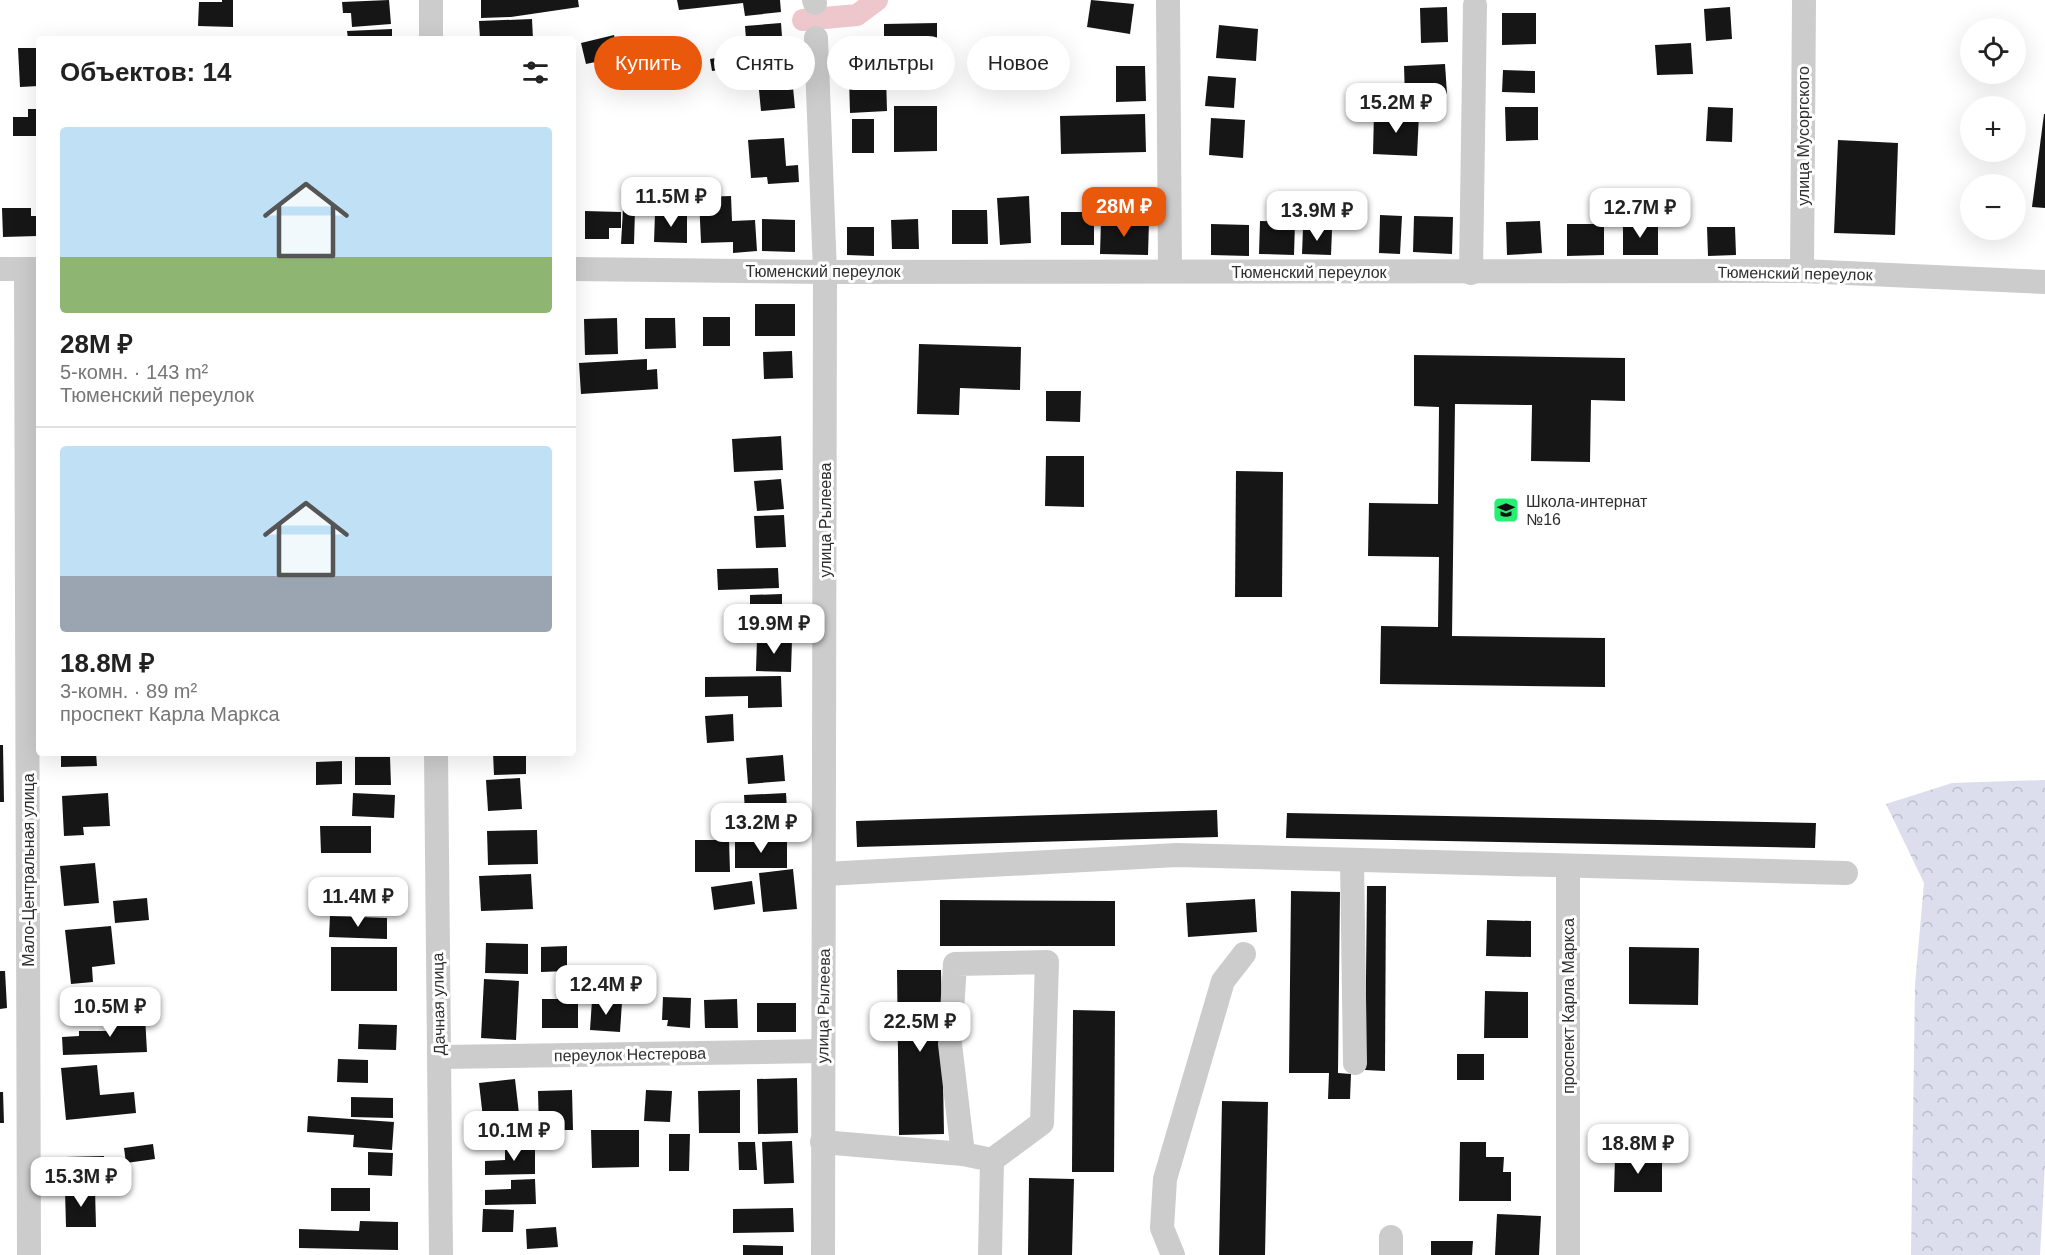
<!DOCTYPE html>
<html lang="ru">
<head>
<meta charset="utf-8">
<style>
	:root { --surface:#fff; --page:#f2f2f2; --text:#222; --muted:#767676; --line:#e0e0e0; --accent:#ea580c }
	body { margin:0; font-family:Helvetica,sans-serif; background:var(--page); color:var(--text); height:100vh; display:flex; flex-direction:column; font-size:22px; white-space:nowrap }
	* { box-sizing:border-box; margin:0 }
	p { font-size:20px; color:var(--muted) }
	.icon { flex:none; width:33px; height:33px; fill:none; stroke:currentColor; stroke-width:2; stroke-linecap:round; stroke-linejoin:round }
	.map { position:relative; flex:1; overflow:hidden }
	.side { position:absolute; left:36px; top:36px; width:540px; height:720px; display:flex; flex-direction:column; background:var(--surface); border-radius:6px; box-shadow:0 6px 24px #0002 }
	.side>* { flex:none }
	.guide { position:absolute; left:594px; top:36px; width:570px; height:54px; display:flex; gap:12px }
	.tools { position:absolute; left:1960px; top:18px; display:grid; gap:12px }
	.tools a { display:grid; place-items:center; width:66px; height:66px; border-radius:50%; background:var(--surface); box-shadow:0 6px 24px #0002; font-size:30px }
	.price { position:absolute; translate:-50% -51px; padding:0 14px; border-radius:12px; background:#fff; color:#222; font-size:20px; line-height:39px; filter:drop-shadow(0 2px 3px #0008) }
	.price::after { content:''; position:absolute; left:50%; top:36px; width:18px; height:14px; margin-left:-9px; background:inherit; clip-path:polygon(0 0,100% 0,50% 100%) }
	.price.on { background:var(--accent); color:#fff }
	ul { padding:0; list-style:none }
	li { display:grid; align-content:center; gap:12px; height:318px; padding:0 24px }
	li+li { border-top:2px solid var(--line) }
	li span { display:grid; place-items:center; height:186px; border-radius:6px; color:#555 }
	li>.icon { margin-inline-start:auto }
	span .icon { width:108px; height:108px; fill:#fffc; stroke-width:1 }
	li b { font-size:26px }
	h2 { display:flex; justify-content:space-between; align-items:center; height:72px; padding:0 24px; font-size:26px }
	.pill { padding:0 21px; border-radius:27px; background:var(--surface); box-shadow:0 6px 24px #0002; font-size:21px; line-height:54px }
	.pill.on { background:var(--accent); color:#fff }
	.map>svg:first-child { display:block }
</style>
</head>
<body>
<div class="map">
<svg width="2045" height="1255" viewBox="0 0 2045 1255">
	<defs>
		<pattern id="forest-crowns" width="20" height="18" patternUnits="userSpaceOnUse" patternTransform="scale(1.5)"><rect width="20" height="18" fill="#dcdded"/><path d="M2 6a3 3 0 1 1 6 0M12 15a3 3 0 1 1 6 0" fill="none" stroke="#bdbecc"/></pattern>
	</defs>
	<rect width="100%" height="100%" fill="#fff"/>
	<!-- forest -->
	<polygon fill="url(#forest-crowns)" points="2045,780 2045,1164 2040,1255 1911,1255 1915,985 1924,883 1886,804 1952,783"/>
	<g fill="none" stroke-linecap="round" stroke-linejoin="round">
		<!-- canal -->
		<polyline stroke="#eec7cd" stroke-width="22" points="803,20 857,15 877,0"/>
	</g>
	<!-- building -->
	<g fill="#161616">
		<polygon points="222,0 233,0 233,27 198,26 199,2 222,2"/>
		<polygon points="389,0 391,24 352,27 351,13 343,13 342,2"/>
		<polygon points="481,0 578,0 579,7 511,17 481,18"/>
		<polygon points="677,0 780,0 781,12 745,16 743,3 679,10"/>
		<polygon points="1091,0 1134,4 1130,34 1087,27"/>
		<polygon points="1447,7 1448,42 1421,43 1420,8"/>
		<polygon points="1730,7 1732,39 1706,41 1704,9"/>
		<polygon points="1502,13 1536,13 1536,44 1502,45"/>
		<polygon points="532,19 533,39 480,39 479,21"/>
		<polygon points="781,23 783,50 747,52 745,26"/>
		<polygon points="937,23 937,41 922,42 922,55 884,56 884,24"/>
		<polygon points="1219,25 1258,29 1256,61 1216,58"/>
		<polygon points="392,29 392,39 348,39 347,31"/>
		<polygon points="614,35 619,57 586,64 581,43"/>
		<polygon points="1691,43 1693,74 1657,75 1655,45"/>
		<polygon points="18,48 39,48 39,86 20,87"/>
		<polygon points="745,53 747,66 712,71 710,59"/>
		<polygon points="1445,64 1447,94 1405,97 1404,66"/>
		<polygon points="1116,66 1145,66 1146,101 1116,102"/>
		<polygon points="1503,70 1535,71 1535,93 1502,92"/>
		<polygon points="886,75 887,111 850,113 849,77"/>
		<polygon points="1208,76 1236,78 1234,108 1205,106"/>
		<polygon points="792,77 795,108 761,111 758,80"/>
		<polygon points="894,106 937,106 937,151 894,152"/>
		<polygon points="1505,107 1538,107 1538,140 1506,141"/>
		<polygon points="1708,107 1733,108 1732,142 1706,141"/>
		<polygon points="28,109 39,109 39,136 13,136 13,117 28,117"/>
		<polygon points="1374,112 1419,114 1417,156 1373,154"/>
		<polygon points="1145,114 1146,152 1061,154 1060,116"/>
		<polygon points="2044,114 2045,114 2045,208 2032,207"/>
		<polygon points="1211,118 1245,120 1243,158 1209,155"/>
		<rect x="852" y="119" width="22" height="34"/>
		<polygon points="784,138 786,166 798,165 799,182 768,184 767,177 751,178 748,140"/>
		<polygon points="1838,140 1898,143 1895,235 1834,233"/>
		<polygon points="731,196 732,221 755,220 757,251 733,253 733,242 701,243 699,197"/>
		<polygon points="1029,196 1031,243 1000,245 997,198"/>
		<polygon points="2,208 31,208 31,216 37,216 38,236 3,237"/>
		<polygon points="623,209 635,209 634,244 621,244"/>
		<polygon points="952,210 987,210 988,244 952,244"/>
		<polygon points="585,211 621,212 621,228 609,228 609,239 585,239"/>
		<rect x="1061" y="212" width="33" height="33"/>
		<polygon points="655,214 687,214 687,243 654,242"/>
		<polygon points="1380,215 1402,216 1400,254 1379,253"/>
		<polygon points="1414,216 1453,217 1452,254 1413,252"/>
		<polygon points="762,219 795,220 795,252 762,251"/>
		<polygon points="918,219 919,249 892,249 891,220"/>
		<polygon points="1101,220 1149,221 1148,255 1100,254"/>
		<polygon points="1260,221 1295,222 1294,255 1259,254"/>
		<polygon points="1540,221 1542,253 1507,255 1506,222"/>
		<polygon points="1623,223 1658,224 1658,255 1623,255"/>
		<polygon points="1211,224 1249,225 1249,256 1211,255"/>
		<polygon points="1567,224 1604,224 1604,255 1567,256"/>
		<polygon points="847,227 874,227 874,256 847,255"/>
		<polygon points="1707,227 1735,227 1736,255 1708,256"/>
		<polygon points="1303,228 1332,230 1331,255 1302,254"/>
		<rect x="755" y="304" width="40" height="32"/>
		<rect x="703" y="317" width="27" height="29"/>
		<polygon points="617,318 618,354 585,355 584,319"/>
		<polygon points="645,318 675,318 676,348 645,349"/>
		<polygon points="919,344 1021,347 1020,390 960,388 959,415 917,414"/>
		<polygon points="792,351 793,378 764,379 763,352"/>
		<polygon points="1414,355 1625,358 1625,401 1591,400 1590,462 1531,461 1532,405 1455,404 1452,636 1605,638 1605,687 1380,684 1381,626 1438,627 1439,557 1368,556 1369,503 1438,504 1439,407 1414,406"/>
		<polygon points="647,359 647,370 657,369 658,389 581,394 579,363"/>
		<polygon points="1046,391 1081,391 1080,422 1046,421"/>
		<polygon points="781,436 783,470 734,472 732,439"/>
		<polygon points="1046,456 1084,456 1084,507 1045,506"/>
		<polygon points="1236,471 1283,472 1282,597 1235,597"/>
		<polygon points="781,479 784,509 757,511 754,481"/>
		<polygon points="784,515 786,547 756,548 754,516"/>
		<polygon points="778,568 779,588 718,590 717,569"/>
		<polygon points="782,594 782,624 750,625 750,595"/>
		<polygon points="757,638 792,639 791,672 756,671"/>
		<polygon points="781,676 782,707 748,708 748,696 705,697 705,677"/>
		<polygon points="733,714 734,741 707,743 705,716"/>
		<polygon points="0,745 3,745 4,802 0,802"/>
		<polygon points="61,753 96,753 97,766 61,767"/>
		<polygon points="493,753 526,753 526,774 494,775"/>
		<polygon points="783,755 785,781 748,784 746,758"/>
		<polygon points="355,757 390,757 391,785 355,785"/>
		<polygon points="342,761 342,784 316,785 316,762"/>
		<polygon points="520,778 522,809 488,811 486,780"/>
		<polygon points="108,793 110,826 83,827 84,835 64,836 62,796"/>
		<polygon points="353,793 395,795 394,818 352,816"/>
		<polygon points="786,793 788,827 746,829 744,795"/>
		<polygon points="1217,810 1218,837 857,847 856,821"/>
		<polygon points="1287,813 1816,823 1815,848 1286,838"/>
		<polygon points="320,826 371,826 371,853 321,853"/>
		<polygon points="537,830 538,864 488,865 487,831"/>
		<polygon points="695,840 729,840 730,872 695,872"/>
		<rect x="735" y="841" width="52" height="27"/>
		<polygon points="95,863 99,903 64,906 60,866"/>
		<polygon points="793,869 797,909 763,912 759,873"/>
		<polygon points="531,874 533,909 481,911 479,876"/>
		<polygon points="752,881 755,904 714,910 711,887"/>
		<polygon points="1367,886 1386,886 1385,1071 1365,1070"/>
		<polygon points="1291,891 1340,892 1338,1073 1351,1074 1350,1099 1328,1099 1329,1073 1289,1073"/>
		<polygon points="147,898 149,920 115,923 113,901"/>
		<polygon points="1255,899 1257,932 1188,937 1186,903"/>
		<polygon points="940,900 1115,901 1115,946 940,946"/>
		<polygon points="330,916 387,918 387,939 329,937"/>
		<polygon points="1487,920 1531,921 1531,957 1486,956"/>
		<polygon points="111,926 115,964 92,967 93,982 71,984 65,930"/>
		<polygon points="486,943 528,944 528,974 485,973"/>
		<polygon points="567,946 567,971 541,972 541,947"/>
		<rect x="331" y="947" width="66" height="44"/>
		<polygon points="1629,947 1699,948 1698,1005 1629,1004"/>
		<polygon points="897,970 941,970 944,1134 899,1135"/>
		<polygon points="0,971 5,971 7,1008 0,1009"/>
		<polygon points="484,979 519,981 516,1040 481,1038"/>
		<polygon points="1485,991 1528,992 1528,1038 1484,1038"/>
		<polygon points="663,997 691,998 690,1028 667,1026 668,1020 662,1020"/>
		<rect x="542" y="999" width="36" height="29"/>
		<polygon points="737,999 738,1028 705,1028 704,1000"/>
		<polygon points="592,1000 622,1002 620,1032 590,1030"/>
		<rect x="757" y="1003" width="39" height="29"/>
		<polygon points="1073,1010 1115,1011 1114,1172 1072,1172"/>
		<polygon points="145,1016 147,1052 63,1055 62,1037 79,1036 79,1031 106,1031 105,1017"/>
		<polygon points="359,1024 397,1025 396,1050 358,1049"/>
		<rect x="1457" y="1054" width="27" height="26"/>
		<polygon points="338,1059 368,1060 368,1083 337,1082"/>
		<polygon points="97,1065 100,1095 134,1092 136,1113 66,1120 61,1068"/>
		<polygon points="797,1078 798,1133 758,1134 757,1079"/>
		<polygon points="515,1079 519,1114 483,1118 479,1083"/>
		<polygon points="572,1090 573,1130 539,1130 538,1091"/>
		<polygon points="646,1090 672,1091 670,1122 644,1121"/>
		<polygon points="740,1090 740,1133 699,1133 698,1091"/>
		<polygon points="0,1092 3,1092 4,1123 0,1123"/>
		<polygon points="351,1097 393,1098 393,1118 351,1117"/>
		<polygon points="1222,1101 1268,1102 1265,1255 1219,1255"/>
		<polygon points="308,1116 394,1122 392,1150 353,1147 354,1135 307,1132"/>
		<polygon points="591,1130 639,1130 639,1167 592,1168"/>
		<polygon points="669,1134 690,1134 689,1171 669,1171"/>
		<polygon points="792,1141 794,1183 764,1184 762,1142"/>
		<polygon points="738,1142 755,1142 757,1170 739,1170"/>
		<polygon points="1460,1142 1486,1142 1486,1157 1504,1157 1503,1172 1511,1172 1511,1201 1459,1201"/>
		<polygon points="153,1144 155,1159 126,1163 124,1148"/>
		<polygon points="505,1145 535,1145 535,1174 485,1175 485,1161 505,1160"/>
		<polygon points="368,1152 393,1153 392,1176 368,1175"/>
		<polygon points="104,1156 106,1182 67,1184 65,1157"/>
		<polygon points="1615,1158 1662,1158 1662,1192 1614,1192"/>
		<polygon points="1029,1178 1074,1179 1072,1255 1028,1255"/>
		<polygon points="535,1179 536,1204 485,1205 485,1190 511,1189 511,1180"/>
		<rect x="331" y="1188" width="39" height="23"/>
		<polygon points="95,1189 96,1227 66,1227 65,1190"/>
		<polygon points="793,1208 794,1232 733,1233 733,1209"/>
		<polygon points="483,1209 514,1210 513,1232 482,1232"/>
		<polygon points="1497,1214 1541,1216 1539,1255 1495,1255"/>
		<polygon points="360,1221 398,1222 398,1250 299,1248 299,1229 359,1231"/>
		<polygon points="556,1227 558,1247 527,1249 526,1229"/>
		<polygon points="1431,1241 1473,1241 1472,1255 1431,1255"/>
		<polygon points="743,1245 783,1246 783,1255 743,1255"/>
	</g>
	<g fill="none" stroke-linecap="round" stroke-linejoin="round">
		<!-- minor -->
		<g stroke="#ccc" stroke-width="24">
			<polyline points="431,0 431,39"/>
			<polyline points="814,0 815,3"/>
			<polyline points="1168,0 1170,271"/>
			<polyline points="816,38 825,272 823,1255"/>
			<polyline points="0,269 39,269"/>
			<polyline points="26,269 29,1255"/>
			<polyline points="573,269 825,272 1802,271 2045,282"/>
			<polyline points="1802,271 1804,0"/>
			<polyline points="1471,273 1475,5"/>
			<polyline points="436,753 441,1255"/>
			<polyline points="1352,860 1355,1063"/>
			<polyline points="825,874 1177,855 1846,873"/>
			<polygon points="1047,962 1042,1123 992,1160 963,1154 950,1044 955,964"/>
			<polyline points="439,1057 822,1051"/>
			<polyline points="822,1142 963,1154"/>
			<polyline points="990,1255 992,1160"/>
			<polyline points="1173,1255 1162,1228 1165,1179 1223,981 1244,954"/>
			<polyline points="1391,1255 1391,1237"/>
			<polyline points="1568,1255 1568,866"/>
		</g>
	</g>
	<!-- icons -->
	<defs>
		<symbol id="school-square" viewBox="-11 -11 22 22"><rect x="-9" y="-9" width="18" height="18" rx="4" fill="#26f071" stroke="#fff"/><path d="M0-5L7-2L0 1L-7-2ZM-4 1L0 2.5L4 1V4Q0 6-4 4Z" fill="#111"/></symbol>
	</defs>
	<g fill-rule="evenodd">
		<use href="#school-square" x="1491" y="495" width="30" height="30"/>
	</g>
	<g text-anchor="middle" stroke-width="6" stroke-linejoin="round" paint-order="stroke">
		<!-- street labels -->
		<g font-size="16" fill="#2f2f2f" stroke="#fff">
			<text transform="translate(1803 136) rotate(-90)" y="6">улица Мусоргского</text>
			<text x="823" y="277">Тюменский переулок</text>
			<text x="1309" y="278">Тюменский переулок</text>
			<text transform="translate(1795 273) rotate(1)" y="6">Тюменский переулок</text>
			<text transform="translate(825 520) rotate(-90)" y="6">улица Рылеева</text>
			<text transform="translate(28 870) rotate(-90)" y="6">Мало-Центральная улица</text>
			<text transform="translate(438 1004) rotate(-91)" y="6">Дачная улица</text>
			<text transform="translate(823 1006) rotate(-89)" y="6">улица Рылеева</text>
			<text transform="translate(1568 1006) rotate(-90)" y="6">проспект Карла Маркса</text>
			<text transform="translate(630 1054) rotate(-1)" y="6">переулок Нестерова</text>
		</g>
		<!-- poi labels -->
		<g font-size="16" fill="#2f2f2f" stroke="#fff" text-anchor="start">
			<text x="1526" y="507">Школа-интернат<tspan x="1526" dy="18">№16</tspan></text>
		</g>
	</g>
</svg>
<div class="tools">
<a><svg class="icon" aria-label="locate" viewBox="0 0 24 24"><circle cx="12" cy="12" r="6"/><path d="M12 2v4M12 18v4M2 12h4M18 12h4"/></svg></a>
<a>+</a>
<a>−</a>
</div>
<b class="price" style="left:1396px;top:134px">15.2M ₽</b>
<b class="price" style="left:671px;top:228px">11.5M ₽</b>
<b class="price on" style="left:1124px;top:238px">28M ₽</b>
<b class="price" style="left:1640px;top:239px">12.7M ₽</b>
<b class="price" style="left:1317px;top:242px">13.9M ₽</b>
<b class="price" style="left:774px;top:655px">19.9M ₽</b>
<b class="price" style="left:761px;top:854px">13.2M ₽</b>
<b class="price" style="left:358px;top:928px">11.4M ₽</b>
<b class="price" style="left:606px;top:1016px">12.4M ₽</b>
<b class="price" style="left:110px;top:1038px">10.5M ₽</b>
<b class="price" style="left:920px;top:1053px">22.5M ₽</b>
<b class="price" style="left:514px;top:1162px">10.1M ₽</b>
<b class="price" style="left:1638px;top:1175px">18.8M ₽</b>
<b class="price" style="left:81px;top:1208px">15.3M ₽</b>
<div class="guide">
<a class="pill on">Купить</a>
<a class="pill">Снять</a>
<a class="pill">Фильтры</a>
<a class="pill">Новое</a>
</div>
<section class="side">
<h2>Объектов: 14<svg class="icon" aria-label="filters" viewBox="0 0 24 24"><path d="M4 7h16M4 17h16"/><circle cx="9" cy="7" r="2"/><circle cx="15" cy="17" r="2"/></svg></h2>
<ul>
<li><span style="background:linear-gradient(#bfe0f5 70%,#8fb573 0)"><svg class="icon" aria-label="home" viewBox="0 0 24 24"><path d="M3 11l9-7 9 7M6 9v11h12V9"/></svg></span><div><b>28M ₽</b><p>5-комн. · 143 m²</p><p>Тюменский переулок</p></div></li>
<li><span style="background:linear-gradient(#bfe0f5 70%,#9aa5b1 0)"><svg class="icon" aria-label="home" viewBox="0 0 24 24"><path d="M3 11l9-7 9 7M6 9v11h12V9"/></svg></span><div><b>18.8M ₽</b><p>3-комн. · 89 m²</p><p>проспект Карла Маркса</p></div></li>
</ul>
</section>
</div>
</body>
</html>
